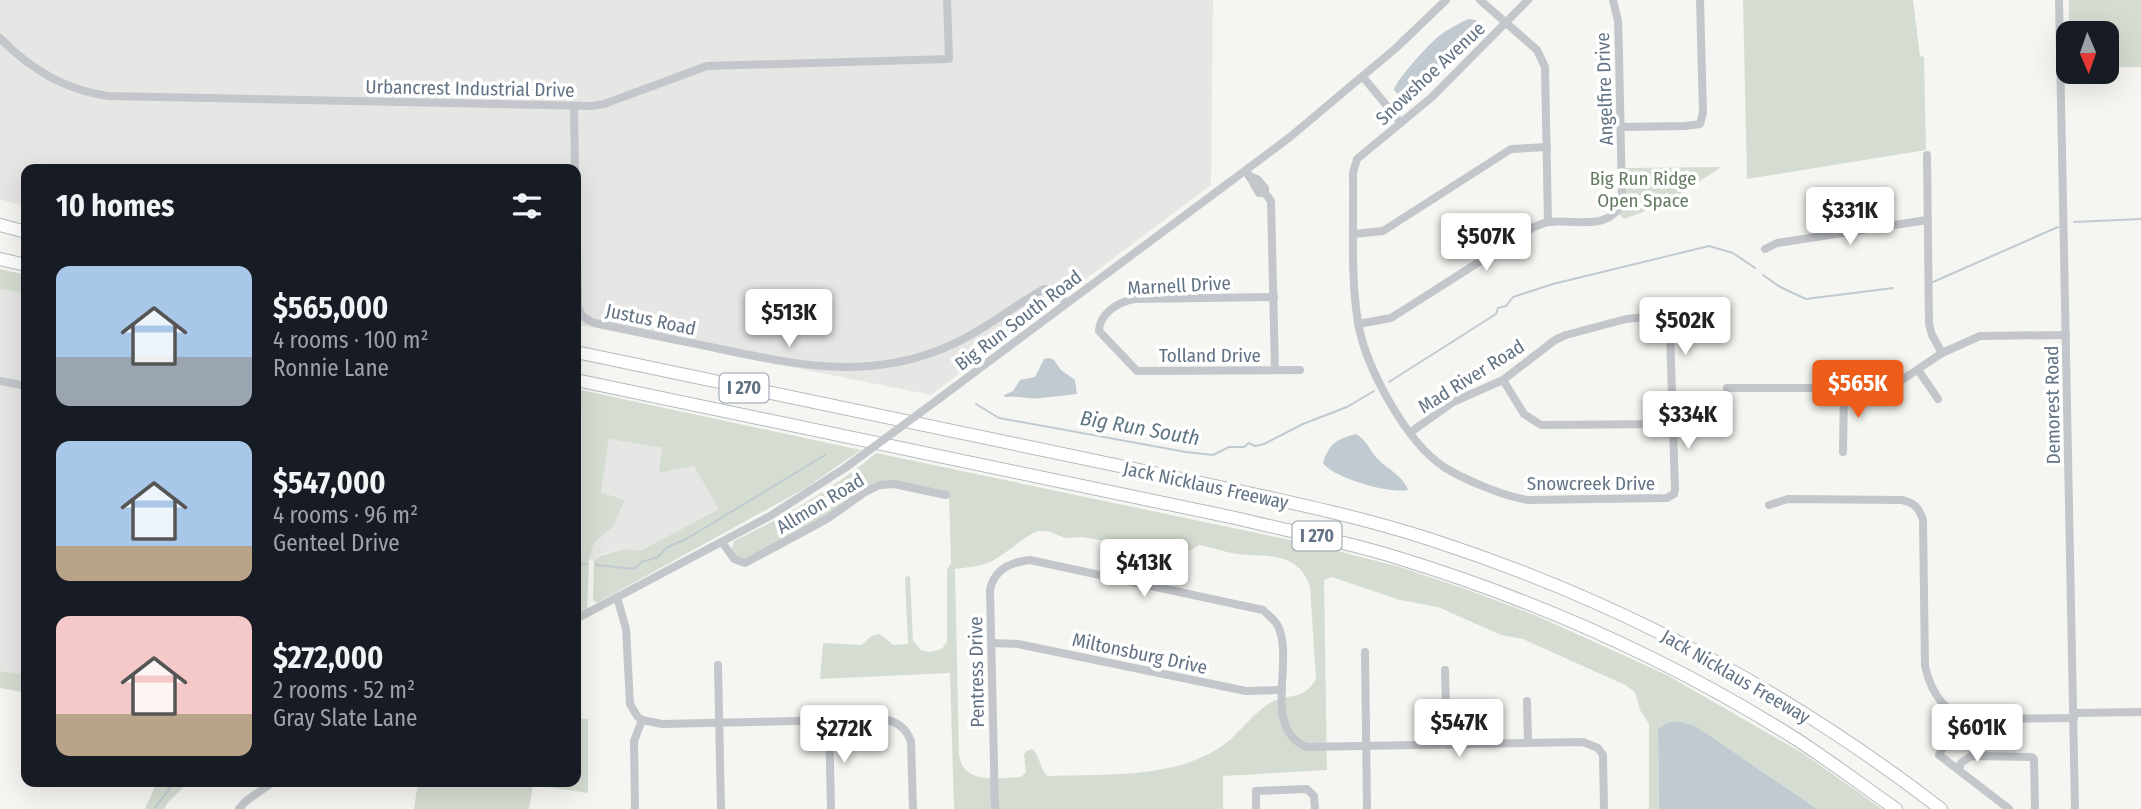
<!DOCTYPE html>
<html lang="en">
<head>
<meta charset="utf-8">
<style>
	:root { --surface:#171b24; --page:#20242c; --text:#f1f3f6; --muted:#9ea1a6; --accent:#ee5c19 }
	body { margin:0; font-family:"Fira Sans Condensed",sans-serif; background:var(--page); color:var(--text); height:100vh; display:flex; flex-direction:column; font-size:26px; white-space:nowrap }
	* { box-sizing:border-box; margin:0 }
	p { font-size:23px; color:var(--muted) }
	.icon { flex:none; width:38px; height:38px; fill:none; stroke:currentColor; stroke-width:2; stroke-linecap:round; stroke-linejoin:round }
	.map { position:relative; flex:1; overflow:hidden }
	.panel { position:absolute; left:21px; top:164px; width:560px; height:623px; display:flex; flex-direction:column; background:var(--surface); border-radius:14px; box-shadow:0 7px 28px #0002 }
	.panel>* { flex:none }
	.needle { width:46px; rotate:178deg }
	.controls { position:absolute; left:2056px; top:21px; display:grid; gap:14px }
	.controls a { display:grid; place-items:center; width:63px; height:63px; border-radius:14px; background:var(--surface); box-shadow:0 7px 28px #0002; font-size:35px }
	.price { position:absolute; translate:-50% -60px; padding:0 16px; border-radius:7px; background:#fff; color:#222; font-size:23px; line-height:46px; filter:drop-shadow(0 2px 4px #0008) }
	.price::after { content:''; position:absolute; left:50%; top:42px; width:21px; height:16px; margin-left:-10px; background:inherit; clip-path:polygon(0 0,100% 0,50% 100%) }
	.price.current { background:var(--accent); color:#fff }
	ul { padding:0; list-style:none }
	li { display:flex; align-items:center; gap:21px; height:175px; padding:0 35px }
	li span { display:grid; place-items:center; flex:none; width:196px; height:140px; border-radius:14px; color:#555 }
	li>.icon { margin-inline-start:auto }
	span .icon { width:84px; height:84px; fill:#fffc; stroke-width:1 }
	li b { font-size:30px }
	h2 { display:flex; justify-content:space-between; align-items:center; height:84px; padding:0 35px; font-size:30px }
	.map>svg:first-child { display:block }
</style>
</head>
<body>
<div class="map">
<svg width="2141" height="809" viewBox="0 0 2141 809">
	<rect width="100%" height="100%" fill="#f5f6f1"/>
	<!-- built -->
	<g fill="#e6e7e5">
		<polygon points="0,0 1213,0 1211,185 931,395 576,324 576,170 26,170 26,207 0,199"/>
		<polygon points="0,289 26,294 26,675 0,671"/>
		<polygon points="576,409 582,410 583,522 582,555 576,559"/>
		<polygon points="608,439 662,448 660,473 694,466 720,509 640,551 625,549 600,555 594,561 589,560 594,543 613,527 625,500 601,492"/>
	</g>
	<!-- green -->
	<g fill="#d5ddd2" fill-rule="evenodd">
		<polygon points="1743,0 1913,0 1920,56 1924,57 1926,150 1747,179"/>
		<polygon points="2069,0 2141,0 2141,67 2107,67 2107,33 2069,33"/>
		<polygon points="1721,167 1667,203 1624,219 1617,212 1621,168"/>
		<polygon points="0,269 26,275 26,294 0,289"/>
		<polygon points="576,389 861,450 804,489 597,603 593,600 594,561 600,556 625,549 640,551 719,509 694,466 659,473 662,448 609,439 601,492 625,500 613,527 594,543 589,560 587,610 576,616 576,559 582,555 582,411 576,409"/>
		<path d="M876 453 1314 545 1400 567 1471 591 1537 616 1667 675 1804 754 1882 809H1817L1697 727 1658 730 1659 809H1649V724L1640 710 1635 692 1625 685 1523 639 1501 635 1438 607 1400 600 1332 577 1324 580 1327 770 1223 776V809H954L950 673 820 679 823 643 862 645 871 636 880 634 893 645 908 644 905 577 910 576 913 641 921 650 930 652 942 649 947 641V570L951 563 949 494 885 482 759 554 742 560 731 551 734 541C783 517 834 489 876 453ZM1038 531H1048L1065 538 1082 537 1176 553H1184L1200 545C1209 547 1218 550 1227 552 1259 560 1295 546 1310 586L1316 679C1304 701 1287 693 1270 703 1252 714 1239 734 1222 746 1175 779 1102 774 1048 776 1039 769 1041 756 1032 749L1026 751 1024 755 1026 772 1021 777C998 778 962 785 959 754L955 569C968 567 982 567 994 560 1010 551 1021 538 1038 531Z"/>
		<polygon points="0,671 26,675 26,693 0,688"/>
		<polygon points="576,718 588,719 588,793 533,785 529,809 414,809 418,782 576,782"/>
		<polygon points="157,782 189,782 168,802 164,809 145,809"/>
	</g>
	<!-- water -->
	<g fill="#c0cad0">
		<path d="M1468 19 1476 20 1480 26V32L1475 39 1457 48 1438 73 1403 99 1394 90C1394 82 1431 42 1439 36 1448 29 1458 24 1468 19Z"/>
		<path d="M1049 358 1054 360 1061 370 1075 380 1077 394C1065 395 1053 397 1041 398 1029 399 1019 396 1005 397L1004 395 1013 391 1020 380 1035 377 1044 359Z"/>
		<path d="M1356 434C1366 440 1369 448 1375 456 1385 468 1404 476 1408 490 1390 494 1333 478 1323 463 1330 442 1336 440 1356 434Z"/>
		<polygon points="1669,722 1681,722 1697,727 1817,809 1659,809 1658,729"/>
	</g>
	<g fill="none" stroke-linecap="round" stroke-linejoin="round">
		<!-- stream -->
		<g stroke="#c0cad0" stroke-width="2">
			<polyline points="2074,222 2141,219"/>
			<polyline points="1763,275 1780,287 1806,299 1893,288"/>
			<polyline points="1933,282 2058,227"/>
			<polyline points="1389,382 1496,314 1498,308 1506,306 1513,297 1553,284 1709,246 1733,253 1755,268"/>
			<polyline points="976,404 999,418 1186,452 1213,455 1229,447 1244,447 1249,443 1255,446 1264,444 1303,424 1347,407 1374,391"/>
			<polyline points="576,565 586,564"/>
			<polyline points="596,565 634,569 642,562 658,557 666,548 688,538 825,455"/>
			<polyline points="154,809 175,782"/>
		</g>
		<defs>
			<g id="highway">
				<polyline points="0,225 26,232"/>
				<polyline points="0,259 26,265"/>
				<path d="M576 352 1239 491C1303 505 1367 519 1429 539 1615 599 1787 690 1941 809"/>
				<path d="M576 380 1240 519C1292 532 1344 541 1395 557 1536 600 1671 660 1796 739 1830 761 1863 786 1896 809"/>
			</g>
		</defs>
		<!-- highway casing -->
		<use href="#highway" stroke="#b7babe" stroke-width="14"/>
		<!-- minor -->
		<g stroke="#c3c6ca" stroke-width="8">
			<polyline points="1480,0 1537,50 1545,67 1548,222"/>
			<polyline points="2059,0 2075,809"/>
			<path d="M0 38C30 69 65 90 108 96L591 106 604 104 707 66 949 59 947 0"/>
			<polyline points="1363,77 1401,123"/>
			<polyline points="574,106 575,170"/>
			<polyline points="1621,127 1685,126 1700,124 1703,113 1700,0"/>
			<polyline points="1927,155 1929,324 1932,335 1942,353"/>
			<polyline points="1248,174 1259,193 1265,193"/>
			<polyline points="1249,176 1257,179 1265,188 1265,193 1271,201 1275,370"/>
			<path d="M576 191 578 306C581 317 585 319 595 323 636 332 678 340 720 349 793 364 860 379 934 352 978 336 1005 311 1044 289 1056 288 1060 294 1066 303"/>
			<polyline points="1354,234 1383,231 1511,149 1547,147"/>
			<polyline points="1765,249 1777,243 1927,220"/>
			<path d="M1274 297 1134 299C1118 302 1099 314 1099 331L1137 371 1300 370"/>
			<path d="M1358 324 1391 318 1534 227C1539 225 1545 222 1550 222 1575 219 1611 232 1622 201L1619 52 1618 21 1613 0"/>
			<polyline points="1918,370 1938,399"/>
			<polyline points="1503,380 1524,414 1541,425 1672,424"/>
			<polyline points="0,381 26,386"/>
			<polyline points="1727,388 1877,388 1902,380 1942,353 1980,336 2066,335"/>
			<polyline points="940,398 1290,137 1396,48 1446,0"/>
			<path d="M1411 432 1453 402 1503 380 1555 340 1566 335 1626 319 1648 317 1666 320 1670 331 1675 490 1674 494 1667 498 1528 500C1503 496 1465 480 1444 467 1406 442 1365 366 1358 322 1350 274 1354 222 1353 173L1357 159 1432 97 1528 0"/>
			<polyline points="1843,452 1844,388"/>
			<path d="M1769 505 1788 499 1902 500C1915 503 1919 508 1923 520L1925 666C1931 693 1944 714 1972 719L2074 718"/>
			<polyline points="722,542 734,559 745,563 827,519 865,492 880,485 894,484 946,495"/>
			<path d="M617 597 626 629 630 704 637 716 642 720 662 724 883 719C897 721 906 728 911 741L913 809"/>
			<polyline points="576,619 770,516 845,468"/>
			<polyline points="992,643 1018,644 1246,691 1282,690"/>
			<polyline points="1365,652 1367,809"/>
			<polyline points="718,665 721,809"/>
			<polyline points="1445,670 1447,745"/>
			<polyline points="1527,701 1528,743"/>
			<polyline points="2074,713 2141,712"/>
			<polyline points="1959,717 1939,755 2009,809"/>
			<polyline points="829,721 831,809"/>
			<polyline points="1959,769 1961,763 1971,756 2032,757 2034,759 2035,809"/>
			<polyline points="239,809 246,801 273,782"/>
			<polyline points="635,809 634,741 642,720"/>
			<path d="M995 809 990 590C994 569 1011 562 1030 560L1263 610C1268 615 1275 620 1278 626 1295 662 1261 726 1306 747L1583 742 1598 748 1603 755 1604 809"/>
			<polyline points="1256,809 1256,791 1307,789 1314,796 1315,809"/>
		</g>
		<!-- highway -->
		<use href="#highway" stroke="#fff" stroke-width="12"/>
		<!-- minor-bridge -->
		<polyline stroke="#c3c6ca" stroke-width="8" points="845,468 940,398"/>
	</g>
	<g text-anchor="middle" stroke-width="7" stroke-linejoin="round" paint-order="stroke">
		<!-- shield labels -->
		<g fill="#fff" stroke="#919daa" stroke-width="2">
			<rect x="719.5" y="373.5" width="49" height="29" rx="5"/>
			<rect x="1292.5" y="521.5" width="49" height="29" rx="5"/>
		</g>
		<g font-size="18" font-weight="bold" fill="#627385">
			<text x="744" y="394">I 270</text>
			<text x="1317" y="542">I 270</text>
		</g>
		<!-- street labels -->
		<g font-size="19" fill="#627385" stroke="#fff">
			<text transform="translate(1430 73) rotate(-43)" y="7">Snowshoe Avenue</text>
			<text transform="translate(470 88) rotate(1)" y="7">Urbancrest Industrial Drive</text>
			<text transform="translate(1604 89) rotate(-92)" y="7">Angelfire Drive</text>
			<text transform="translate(1179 285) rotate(-3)" y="7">Marnell Drive</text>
			<text transform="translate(651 319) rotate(12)" y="7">Justus Road</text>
			<text transform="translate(1018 320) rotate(-37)" y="7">Big Run South Road</text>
			<text x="1210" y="362">Tolland Drive</text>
			<text transform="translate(1471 376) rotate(-32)" y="7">Mad River Road</text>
			<text transform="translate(2052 405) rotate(-91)" y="7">Demorest Road</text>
			<text x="1591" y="490">Snowcreek Drive</text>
			<text transform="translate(1206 485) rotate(12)" y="7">Jack Nicklaus Freeway</text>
			<text transform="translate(820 503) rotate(-31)" y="7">Allmon Road</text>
			<text transform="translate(1140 653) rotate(12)" y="7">Miltonsburg Drive</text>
			<text transform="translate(976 672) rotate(-91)" y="7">Pentress Drive</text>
			<text transform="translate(1736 676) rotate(30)" y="7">Jack Nicklaus Freeway</text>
		</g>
		<!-- park labels -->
		<g font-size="19" fill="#657b62" stroke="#fff">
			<text x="1643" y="185">Big Run Ridge<tspan x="1643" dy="22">Open Space</tspan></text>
		</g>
		<!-- water labels -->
		<g font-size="21" font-style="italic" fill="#5e7582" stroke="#fff">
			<text transform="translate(1140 428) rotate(10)" y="7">Big Run South</text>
		</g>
	</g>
</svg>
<div class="controls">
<a><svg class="needle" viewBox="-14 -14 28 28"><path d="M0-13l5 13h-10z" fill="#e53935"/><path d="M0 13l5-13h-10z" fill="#9ea1a6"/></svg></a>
</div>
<b class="price" style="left:1850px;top:247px">$331K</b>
<b class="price" style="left:1486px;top:273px">$507K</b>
<b class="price" style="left:789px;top:349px">$513K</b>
<b class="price" style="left:1685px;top:357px">$502K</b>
<b class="price current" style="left:1858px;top:420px">$565K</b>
<b class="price" style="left:1688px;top:451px">$334K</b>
<b class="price" style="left:1144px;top:599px">$413K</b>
<b class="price" style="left:1459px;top:759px">$547K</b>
<b class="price" style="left:1977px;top:764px">$601K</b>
<b class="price" style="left:844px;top:765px">$272K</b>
<section class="panel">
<h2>10 homes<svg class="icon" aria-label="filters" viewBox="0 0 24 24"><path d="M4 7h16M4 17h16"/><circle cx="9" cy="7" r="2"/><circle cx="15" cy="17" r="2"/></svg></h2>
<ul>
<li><span style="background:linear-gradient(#a9c7e8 65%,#9aa5b1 0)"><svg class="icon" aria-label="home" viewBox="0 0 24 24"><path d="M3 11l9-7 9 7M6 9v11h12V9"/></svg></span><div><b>$565,000</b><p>4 rooms · 100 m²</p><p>Ronnie Lane</p></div></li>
<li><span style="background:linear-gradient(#a9c7e8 75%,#b9a48a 0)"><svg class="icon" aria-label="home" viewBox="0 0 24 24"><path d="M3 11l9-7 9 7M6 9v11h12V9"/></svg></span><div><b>$547,000</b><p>4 rooms · 96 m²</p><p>Genteel Drive</p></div></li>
<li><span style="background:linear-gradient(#f6c9c9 70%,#b9a48a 0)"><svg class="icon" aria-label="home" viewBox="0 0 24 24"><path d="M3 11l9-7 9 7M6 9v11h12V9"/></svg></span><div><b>$272,000</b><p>2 rooms · 52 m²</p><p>Gray Slate Lane</p></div></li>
</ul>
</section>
</div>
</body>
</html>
